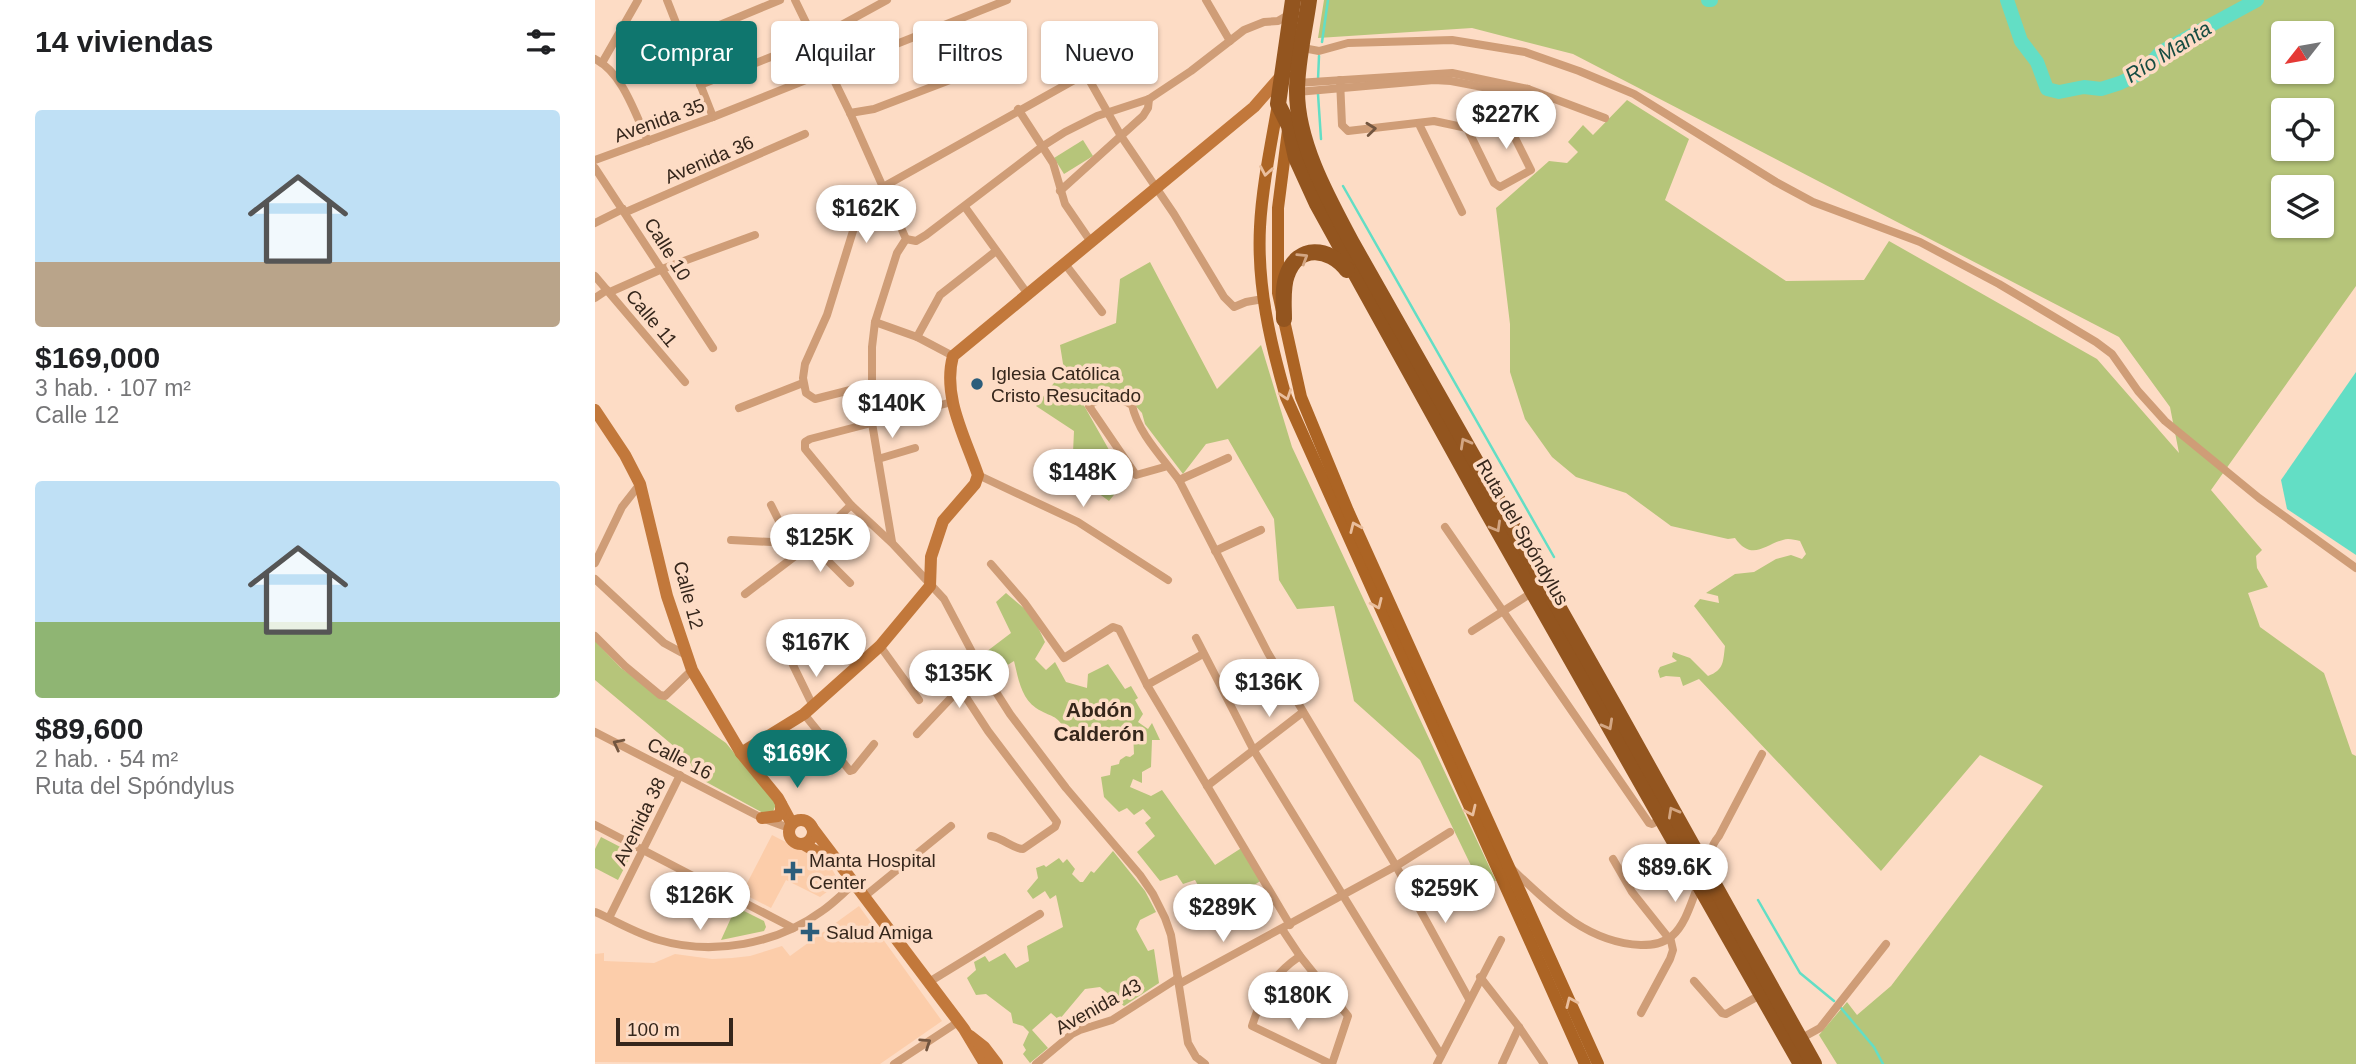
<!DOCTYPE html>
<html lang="es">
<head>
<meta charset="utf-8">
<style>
	:root { --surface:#fff; --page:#f2f2f2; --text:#202124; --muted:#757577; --accent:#0f766e }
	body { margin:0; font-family:Arial,sans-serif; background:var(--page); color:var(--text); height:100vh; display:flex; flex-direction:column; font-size:26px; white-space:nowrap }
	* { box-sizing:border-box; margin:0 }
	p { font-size:23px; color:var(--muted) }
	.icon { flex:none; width:38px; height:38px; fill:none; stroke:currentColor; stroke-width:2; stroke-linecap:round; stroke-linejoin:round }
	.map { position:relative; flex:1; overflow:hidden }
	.drawer { display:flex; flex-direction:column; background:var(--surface); width:595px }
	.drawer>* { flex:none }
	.guide { position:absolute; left:21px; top:21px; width:665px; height:63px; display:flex; gap:14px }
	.needle { width:46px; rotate:239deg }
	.tools { position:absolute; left:1676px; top:21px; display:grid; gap:14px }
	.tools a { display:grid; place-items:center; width:63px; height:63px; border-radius:7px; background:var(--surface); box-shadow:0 2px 5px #0004; font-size:35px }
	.scale { position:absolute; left:21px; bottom:18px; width:117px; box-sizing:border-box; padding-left:7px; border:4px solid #35261b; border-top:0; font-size:19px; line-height:24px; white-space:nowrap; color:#35261b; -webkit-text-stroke:5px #fddcc5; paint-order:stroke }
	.price { position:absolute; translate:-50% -60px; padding:0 16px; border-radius:24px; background:#fff; color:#222; font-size:23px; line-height:46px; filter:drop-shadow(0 2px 4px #0008) }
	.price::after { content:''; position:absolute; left:50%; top:42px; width:21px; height:16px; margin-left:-10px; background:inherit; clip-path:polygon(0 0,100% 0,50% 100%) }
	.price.current { background:var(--accent); color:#fff }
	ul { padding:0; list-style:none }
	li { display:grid; align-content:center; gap:14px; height:371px; padding:0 35px }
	li span { display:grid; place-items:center; height:217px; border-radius:7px; color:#555 }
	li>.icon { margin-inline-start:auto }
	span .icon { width:126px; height:126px; fill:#fffc; stroke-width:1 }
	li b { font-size:30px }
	h2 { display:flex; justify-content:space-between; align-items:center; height:84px; padding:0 35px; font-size:30px }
	.tag { padding:0 24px; border-radius:7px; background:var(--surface); box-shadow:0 2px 5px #0004; font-size:24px; line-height:63px }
	.tag.current { background:var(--accent); color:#fff }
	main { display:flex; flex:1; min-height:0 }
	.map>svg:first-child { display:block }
</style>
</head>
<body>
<main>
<section class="drawer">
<h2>14 viviendas<svg class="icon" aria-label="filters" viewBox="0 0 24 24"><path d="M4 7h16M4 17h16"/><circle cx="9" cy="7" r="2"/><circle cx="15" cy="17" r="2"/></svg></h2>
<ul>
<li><span style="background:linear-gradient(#bfe0f5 70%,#b9a48a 0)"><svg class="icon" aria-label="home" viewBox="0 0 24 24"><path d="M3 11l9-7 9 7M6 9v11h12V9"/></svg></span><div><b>$169,000</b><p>3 hab. · 107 m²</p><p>Calle 12</p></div></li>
<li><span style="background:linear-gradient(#bfe0f5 65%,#8fb573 0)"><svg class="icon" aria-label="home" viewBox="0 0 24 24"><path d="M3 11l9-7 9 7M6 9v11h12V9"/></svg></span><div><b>$89,600</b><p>2 hab. · 54 m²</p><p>Ruta del Spóndylus</p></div></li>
</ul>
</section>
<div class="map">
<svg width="1761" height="1064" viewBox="0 0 1761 1064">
	<rect width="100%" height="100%" fill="#fddcc5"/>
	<!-- built -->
	<g fill="#fccdaa">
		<polygon points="177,835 224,859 236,867 243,880 240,886 225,897 191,880 176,908 147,893"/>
		<polygon points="264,906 347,1021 285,1064 0,1062 0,954 9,953 9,961 59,963 80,954 117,959 137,958 155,956 187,946 195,956"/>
	</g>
	<!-- green -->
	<g fill="#b6c57a" fill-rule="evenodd">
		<path d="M729 0H1761V286L1616 490 1667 550 1661 556 1662 568 1673 587 1653 593 1665 627 1729 673 1757 754 1761 756V1064H1242L1224 1035 1252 1002 1262 1015 1296 986 1448 786 1385 755 1286 871 1104 679 1088 686 1085 677 1071 676 1065 678 1063 671 1065 667 1082 661 1077 657 1078 652 1095 658 1113 676C1129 670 1128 662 1130 646L1099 606 1105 599 1124 603 1123 596 1111 593 1140 574 1159 572 1181 559 1196 555 1207 559 1211 554 1205 541C1201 540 1197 539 1193 539 1173 541 1158 564 1140 538L1133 539 1076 526 1031 493 981 477 957 457 930 419 915 372V324L901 208 954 161 972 163 983 152 973 142 988 125 998 135 1032 100 1094 139 1070 200 1191 281 1269 280 1294 241 1502 359 1584 453 1575 407 1524 337 978 54 877 28 723 38ZM1689 33H1727V72H1689ZM1689 110H1727V149H1689ZM1689 187H1727V226H1689Z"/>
		<polygon points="488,140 498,156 469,174 459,158"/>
		<polygon points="555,262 622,389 666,345 697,447 901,881 882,878 825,760 759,701 739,606 702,609 684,580 679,519 633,439 611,444 588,474 550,424 547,413 535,400 519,393 487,402 531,480 514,501 477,474 479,431 441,406 469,370 465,345 521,323 525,279"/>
		<path d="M411 593 437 615 450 642 440 659 451 670 460 662 471 682 492 688 493 674 513 664 530 689 536 686 543 698 540 700 548 714 543 722 553 729 557 723 565 740H557L556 767 547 772V783L538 779 535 787 556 796 567 790 620 865 648 847 667 880 648 892 650 906 633 922 618 898 612 901 600 880 588 884 582 875 565 881 542 852 560 836 550 823 556 818 548 809 539 815 532 808 524 812 509 797 506 777 515 775 516 766 524 764 525 760 531 756 535 757 539 754 538 732 520 734 512 738 504 730 471 732C462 713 456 718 441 708 426 698 423 677 419 661L403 671 391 652 416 633 401 602Z"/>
		<polygon points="0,641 26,668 131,743 181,804 178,812 170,814 102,777 93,758 0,680"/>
		<polygon points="6,837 37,853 23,880 0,868 0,849"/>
		<polygon points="518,851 550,891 561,912 545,920 541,929 553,951 559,949 564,983 529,1006 505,987 490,989 464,1020 456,1013 437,1030 453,1048 435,1063 428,1054 431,1050 428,1045 434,1032 428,1026 418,1023 416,1013 391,994 381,995 372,978 381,970 379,962 390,956 394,962 410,953 421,968 434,961 432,946 468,927 461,895 455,899 450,891 438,899 432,891 443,878 441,868 449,865 451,867 464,858 468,863 472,859 480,869 477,874 485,882 488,882 496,871 499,873"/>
		<polygon points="141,907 169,921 171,927 169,931 126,940"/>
	</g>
	<!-- water -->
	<polygon fill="#63dec5" points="1761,372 1761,555 1692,509 1686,480"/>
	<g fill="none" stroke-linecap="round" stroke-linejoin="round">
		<!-- stream -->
		<g stroke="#63dec5" stroke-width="2.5">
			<polyline points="727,42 733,0"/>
			<polyline points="723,80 724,56"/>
			<polyline points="723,94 726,139"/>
			<polyline points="748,186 959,557"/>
			<polyline points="1163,900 1205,973 1239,1001"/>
			<polyline points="1246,1008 1279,1047 1288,1064"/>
		</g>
		<!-- river -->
		<g stroke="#63dec5" stroke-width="14">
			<polyline points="1113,0 1116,0"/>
			<polyline points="1412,0 1426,41 1442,62 1452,89 1464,92 1489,87 1506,89 1525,83 1548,72 1566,52 1662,0"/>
		</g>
		<!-- street -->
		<g stroke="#cf9d77" stroke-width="8">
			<polyline points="72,0 118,117"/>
			<polyline points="200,0 255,113 311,239 302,253 280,322 277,347 277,423 297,542"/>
			<polyline points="611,0 635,41"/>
			<polyline points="86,41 185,0"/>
			<polyline points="475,46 526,136 579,214 629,297 639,307 651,302 668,299"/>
			<polyline points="708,48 724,51 753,43 857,40 930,52 984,71 1039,94 1181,182 1218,202 1325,242 1404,284 1501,342 1517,354 1543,391 1570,421 1664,498 1761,568"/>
			<path d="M0 59C28 73 40 114 53 141"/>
			<polyline points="7,63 43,0"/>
			<polyline points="745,80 747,125 753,131 839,121 872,128 927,102 933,89"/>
			<polyline points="702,83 857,73 933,89 1010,118"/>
			<polyline points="105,85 219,40 292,0"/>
			<polyline points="702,92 839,80 856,81 935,96"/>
			<polyline points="423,109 458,163 470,204 496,242"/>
			<polyline points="255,113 279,109 355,80"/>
			<polyline points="824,124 867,212"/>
			<polyline points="872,128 899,183 905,187 936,170 913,124"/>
			<polyline points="0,160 118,117 412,0"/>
			<polyline points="0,168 118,348"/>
			<polyline points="288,187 490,74"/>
			<polyline points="465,191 548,116 553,108 554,99"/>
			<polyline points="370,207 432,293"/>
			<polyline points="31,212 210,134"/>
			<polyline points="0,223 28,209"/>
			<polyline points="311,239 321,241 331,235 448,146 470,132 502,116 554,99 596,71 649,30 669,22 683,21 695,14"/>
			<polyline points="470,264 507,312"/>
			<polyline points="0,276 90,382"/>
			<polyline points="15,292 67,269 160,235"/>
			<polyline points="0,298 12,290"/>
			<polyline points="280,322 322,337 358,356"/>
			<polyline points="322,337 345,295 401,251"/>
			<polyline points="279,384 220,399 211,393 208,378 210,364 232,315 267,202 274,196 291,196"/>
			<polyline points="357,402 215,439 210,442 210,449 256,505 297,543 349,599 385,667 415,714 471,788 545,875 558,894 570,918 576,935 593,1043 601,1057 610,1064"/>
			<polyline points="144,408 208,383"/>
			<polyline points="283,459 320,448"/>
			<path d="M573 466 541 475 494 406C505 395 524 397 537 405 543 433 567 457 584 480L673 653 801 866 874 999"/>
			<polyline points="383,475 483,522 573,580"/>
			<polyline points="584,480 633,458"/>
			<polyline points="176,505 195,543"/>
			<polyline points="850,527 1054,823 1057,824 1067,819"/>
			<polyline points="136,540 195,543 204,552"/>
			<polyline points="216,544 255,583"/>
			<polyline points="620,551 666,530"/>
			<polyline points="0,563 27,507 45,484"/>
			<polyline points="396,564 429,602 469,658 518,627 524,629 552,685 695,925"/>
			<polyline points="0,579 69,643 91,655"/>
			<polyline points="150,594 216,544 256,505"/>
			<polyline points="877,631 938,592"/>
			<polyline points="0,636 30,666 65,695 70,696 97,670"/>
			<polyline points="601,638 658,749 846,1055"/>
			<polyline points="285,646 324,700"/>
			<polyline points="198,665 218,706"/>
			<polyline points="552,685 608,654"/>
			<path d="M365 688 393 731 462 822 460 827 428 849C419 849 409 839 396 836"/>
			<polyline points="209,714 255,771 258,770 279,744"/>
			<polyline points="0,732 167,818 194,828"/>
			<polyline points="322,734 385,667"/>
			<polyline points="612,786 708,712"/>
			<polyline points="0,825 198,928"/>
			<polyline points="1018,859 1037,892 1076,941 1078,950 1075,959 1046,1013"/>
			<path d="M1109 866C1117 855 1113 849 1124 836L1167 754"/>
			<path d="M917 869C954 904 992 943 1046 945 1057 945 1068 944 1077 936 1091 924 1097 900 1104 883"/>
			<polyline points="270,896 356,826"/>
			<path d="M0 912C21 921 42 934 64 940 118 956 182 944 227 911 239 903 249 892 260 883"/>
			<polyline points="14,918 85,775"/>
			<polyline points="687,929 705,956 753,1016 737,1064"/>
			<path d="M705 956C677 975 667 995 657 1026L736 1064"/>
			<polyline points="885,977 924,1027 949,1064"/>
			<polyline points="1099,981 1127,1013 1131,1014 1167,994"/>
			<polyline points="334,982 445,914"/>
			<polyline points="584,984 801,866 855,832"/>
			<polyline points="1205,1039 1225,1028 1291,944"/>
			<polyline points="299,1064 363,1022"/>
			<polyline points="441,1064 477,1034 485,1030 517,1020 583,978"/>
			<polyline points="842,1064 906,940"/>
			<polyline points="907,1064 924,1027"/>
		</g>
		<!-- secondary -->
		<g stroke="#c2783b" stroke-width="12">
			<polyline points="0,410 30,455 45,484 72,596 97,670 146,753 183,798 197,824"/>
			<path d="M146 753 209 714 285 646 335 586 336 557 348 521 380 484 383 475C370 437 347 396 358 356L659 107 687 75"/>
			<polyline points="167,818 183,816 186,811 186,804"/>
			<circle cx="206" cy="832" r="12"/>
			<polyline points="216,826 369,1029 390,1064"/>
			<polyline points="208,844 240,862"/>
			<polyline points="375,1036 389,1047 402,1064"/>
		</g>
		<!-- primary -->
		<g stroke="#ac6424" stroke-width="12">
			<path d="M683 104C676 145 667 186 665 227 662 285 675 342 691 397L990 1064"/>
			<polyline points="693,130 683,208 683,293 706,397 753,511 1003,1064"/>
		</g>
		<!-- highway -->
		<g stroke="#93551f" stroke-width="16">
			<polyline points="698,0 683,104 694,126 701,158 722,204 893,513 1206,1064"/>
			<path d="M714 0C710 30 702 61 702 91 702 143 733 198 757 243L1020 707 1219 1064"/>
			<path d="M689 319C689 305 687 288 692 275 703 244 734 247 752 270"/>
		</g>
	</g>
	<!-- one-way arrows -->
	<defs><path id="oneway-chevron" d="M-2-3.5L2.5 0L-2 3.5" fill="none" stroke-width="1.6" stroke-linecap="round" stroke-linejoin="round" transform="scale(1.75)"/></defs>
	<g stroke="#735640">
		<use href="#oneway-chevron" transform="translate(776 129) rotate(-6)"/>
		<use href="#oneway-chevron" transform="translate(23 744) rotate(-153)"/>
		<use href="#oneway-chevron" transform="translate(331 1043) rotate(-34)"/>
	</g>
	<g stroke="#e9be9d">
		<use href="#oneway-chevron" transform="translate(671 171) rotate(100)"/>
		<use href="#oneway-chevron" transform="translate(691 395) rotate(71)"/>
		<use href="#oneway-chevron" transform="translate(760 527) rotate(-114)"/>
		<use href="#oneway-chevron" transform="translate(782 604) rotate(66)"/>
		<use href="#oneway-chevron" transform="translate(876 811) rotate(65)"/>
		<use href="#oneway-chevron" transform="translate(976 1002) rotate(-114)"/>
	</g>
	<g stroke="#d3a683">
		<use href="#oneway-chevron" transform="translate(708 258) rotate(-32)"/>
		<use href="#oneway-chevron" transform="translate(870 443) rotate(-119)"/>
		<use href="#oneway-chevron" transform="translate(901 527) rotate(60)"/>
		<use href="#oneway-chevron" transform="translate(1013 725) rotate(61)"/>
		<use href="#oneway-chevron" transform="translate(1078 812) rotate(-119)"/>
	</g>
	<!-- markers -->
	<g fill="#2c5d7b" stroke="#fddcc5" stroke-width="2.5">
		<circle cx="382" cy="384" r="7"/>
		<path d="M194.5 860.5h7v7h7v7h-7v7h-7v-7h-7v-7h7z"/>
		<path d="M211.5 921.5h7v7h7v7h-7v7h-7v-7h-7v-7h7z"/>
	</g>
	<g text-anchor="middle" stroke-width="7" stroke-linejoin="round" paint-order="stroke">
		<!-- street labels -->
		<g font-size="19" fill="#35261b" stroke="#fddcc5">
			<text transform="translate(64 120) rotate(-20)" y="7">Avenida 35</text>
			<text transform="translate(114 159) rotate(-23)" y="7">Avenida 36</text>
			<text transform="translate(73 249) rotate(58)" y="7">Calle 10</text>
			<text transform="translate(57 318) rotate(50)" y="7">Calle 11</text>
			<text transform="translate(928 532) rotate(60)" y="7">Ruta del Spóndylus</text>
			<text transform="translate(94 595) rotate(75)" y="7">Calle 12</text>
			<text transform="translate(85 758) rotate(27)" y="7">Calle 16</text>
			<text transform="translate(44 821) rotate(-64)" y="7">Avenida 38</text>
			<text transform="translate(503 1006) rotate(-29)" y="7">Avenida 43</text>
		</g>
		<!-- poi labels -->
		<g font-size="19" fill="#35261b" stroke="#fddcc5" text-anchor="start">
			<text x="396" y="380">Iglesia Católica<tspan x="396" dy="22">Cristo Resucitado</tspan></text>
			<text x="214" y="867">Manta Hospital<tspan x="214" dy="22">Center</tspan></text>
			<text x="231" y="939">Salud Amiga</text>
		</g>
		<!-- water labels -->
		<g font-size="21" font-style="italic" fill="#164c42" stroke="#fddcc5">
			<text transform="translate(1573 52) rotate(-32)" y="7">Río Manta</text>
		</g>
		<!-- neighbourhood labels -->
		<g font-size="21" font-weight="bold" fill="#35261b" stroke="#fddcc5">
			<text x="504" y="717">Abdón<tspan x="504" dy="24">Calderón</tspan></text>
		</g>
	</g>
</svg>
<div class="tools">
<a><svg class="needle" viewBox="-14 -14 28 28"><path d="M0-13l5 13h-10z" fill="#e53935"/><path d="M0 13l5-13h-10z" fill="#757577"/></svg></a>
<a><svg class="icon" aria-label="locate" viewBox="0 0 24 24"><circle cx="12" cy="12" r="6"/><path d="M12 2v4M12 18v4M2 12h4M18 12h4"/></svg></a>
<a><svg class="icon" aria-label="layers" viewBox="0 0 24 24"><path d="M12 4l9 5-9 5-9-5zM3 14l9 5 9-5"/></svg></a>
</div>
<div class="scale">100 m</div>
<b class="price" style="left:911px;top:151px">$227K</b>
<b class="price" style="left:271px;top:245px">$162K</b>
<b class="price" style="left:297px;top:440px">$140K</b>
<b class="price" style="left:488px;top:509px">$148K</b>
<b class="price" style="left:225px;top:574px">$125K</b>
<b class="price" style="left:221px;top:679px">$167K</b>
<b class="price" style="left:364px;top:710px">$135K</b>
<b class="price" style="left:674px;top:719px">$136K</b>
<b class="price current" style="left:202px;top:790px">$169K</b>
<b class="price" style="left:1080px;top:904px">$89.6K</b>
<b class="price" style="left:850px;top:925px">$259K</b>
<b class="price" style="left:105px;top:932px">$126K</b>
<b class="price" style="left:628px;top:944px">$289K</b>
<b class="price" style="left:703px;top:1032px">$180K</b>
<div class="guide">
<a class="tag current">Comprar</a>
<a class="tag">Alquilar</a>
<a class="tag">Filtros</a>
<a class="tag">Nuevo</a>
</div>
</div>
</main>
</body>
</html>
